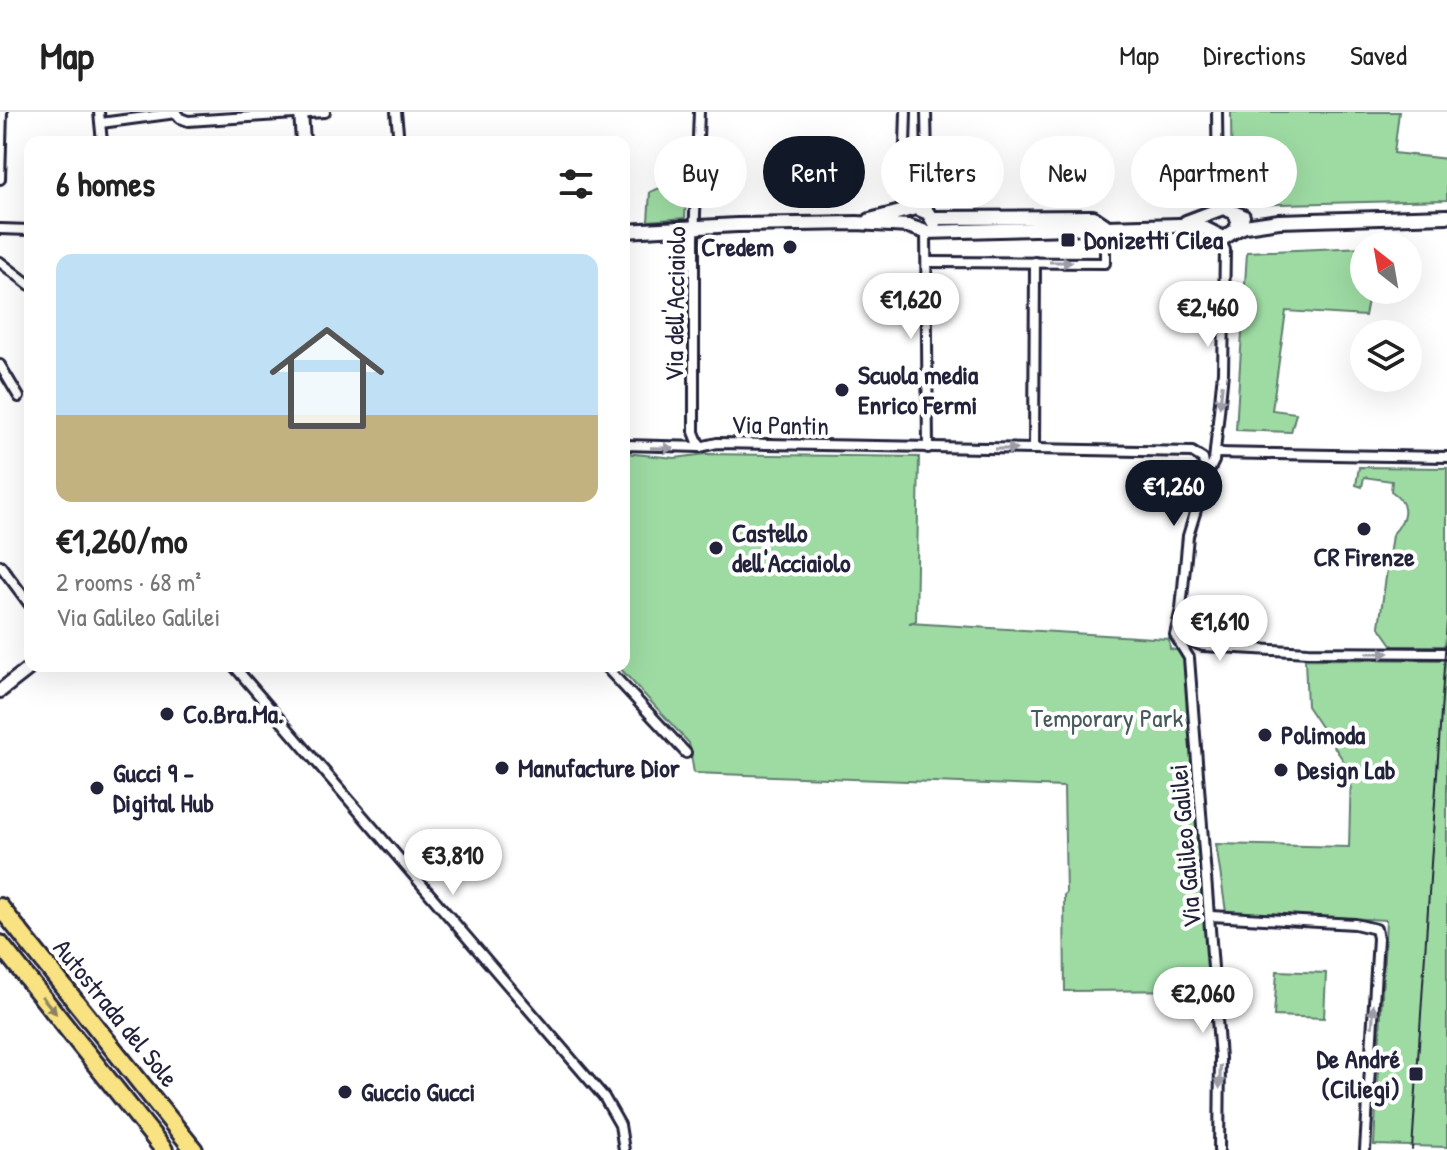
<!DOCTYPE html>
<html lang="en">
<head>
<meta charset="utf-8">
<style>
	:root { --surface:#fff; --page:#f2f2f2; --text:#222; --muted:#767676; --line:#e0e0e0; --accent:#111827 }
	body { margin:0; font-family:"Patrick Hand",sans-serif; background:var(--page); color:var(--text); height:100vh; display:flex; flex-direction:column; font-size:30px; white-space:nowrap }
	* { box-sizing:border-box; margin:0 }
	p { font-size:26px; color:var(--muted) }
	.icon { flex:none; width:44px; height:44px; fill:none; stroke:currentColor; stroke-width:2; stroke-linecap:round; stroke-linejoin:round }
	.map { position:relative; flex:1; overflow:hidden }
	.details { position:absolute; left:24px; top:24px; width:606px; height:536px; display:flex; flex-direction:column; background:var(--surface); border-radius:16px; box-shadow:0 8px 32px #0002 }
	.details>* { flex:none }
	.guide { position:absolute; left:654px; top:24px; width:672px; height:72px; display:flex; gap:16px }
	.needle { width:52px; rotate:329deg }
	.controls { position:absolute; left:1350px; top:120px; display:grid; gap:16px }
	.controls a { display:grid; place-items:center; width:72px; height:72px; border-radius:50%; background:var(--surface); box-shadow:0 8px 32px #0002; font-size:40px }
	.price { position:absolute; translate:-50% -68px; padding:0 18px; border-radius:28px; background:#fff; color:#222; font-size:26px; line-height:52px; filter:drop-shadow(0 2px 4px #0008) }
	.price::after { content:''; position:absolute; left:50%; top:48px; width:24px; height:18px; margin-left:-12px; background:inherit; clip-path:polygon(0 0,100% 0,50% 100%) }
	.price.active { background:var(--accent); color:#fff }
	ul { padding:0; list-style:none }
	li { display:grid; align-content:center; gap:16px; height:424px; padding:0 32px }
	li span { display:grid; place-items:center; height:248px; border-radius:16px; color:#555 }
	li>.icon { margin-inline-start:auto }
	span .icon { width:144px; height:144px; fill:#fffc; stroke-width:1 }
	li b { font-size:34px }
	h2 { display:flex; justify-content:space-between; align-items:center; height:96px; padding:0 32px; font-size:34px }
	.tag { padding:0 28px; border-radius:36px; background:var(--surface); box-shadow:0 8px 32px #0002; font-size:28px; line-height:72px }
	.tag.active { background:var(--accent); color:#fff }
	header { display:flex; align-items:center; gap:48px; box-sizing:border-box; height:112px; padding:0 40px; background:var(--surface); border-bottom:2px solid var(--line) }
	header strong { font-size:38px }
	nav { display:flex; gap:44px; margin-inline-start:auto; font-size:28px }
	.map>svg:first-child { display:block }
</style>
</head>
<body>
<header>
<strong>Map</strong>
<nav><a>Map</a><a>Directions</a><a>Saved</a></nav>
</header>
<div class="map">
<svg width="1447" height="1038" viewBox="0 0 1447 1038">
	<rect width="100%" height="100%" fill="#fff"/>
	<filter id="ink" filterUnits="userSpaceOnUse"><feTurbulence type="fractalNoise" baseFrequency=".0125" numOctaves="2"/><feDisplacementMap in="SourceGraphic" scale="16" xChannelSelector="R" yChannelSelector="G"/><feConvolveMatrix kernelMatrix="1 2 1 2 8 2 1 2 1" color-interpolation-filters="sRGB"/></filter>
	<g filter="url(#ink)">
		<!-- green -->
		<g fill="#9edba3" stroke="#607e6f" stroke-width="2">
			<polygon points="1231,0 1399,0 1394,41 1447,47 1447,88 1239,93 1232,84"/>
			<polygon points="687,69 685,106 648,109 650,80 675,70"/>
			<polygon points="1364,135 1364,178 1370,178 1365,204 1286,199 1272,298 1296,301 1291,320 1236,318 1247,140"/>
			<polygon points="624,341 675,346 706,342 919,345 916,509 909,511 1169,527 1170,537 1180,539 1185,545 1212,878 1065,879 1064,783 1066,782 1064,675 694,661 689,631 618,554 624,554"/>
			<path d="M1359 355 1447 356V534H1393L1379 514 1392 423C1406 408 1411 392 1391 379L1392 369 1364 365 1362 375 1356 373Z"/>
			<polygon points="1305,547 1447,548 1447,1035 1374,1033 1386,808 1226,800 1216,732 1349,735 1351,660 1307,594"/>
			<polygon points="1277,859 1326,861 1324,906 1274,904"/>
		</g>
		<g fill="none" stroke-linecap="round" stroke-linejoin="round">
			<defs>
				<g id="street">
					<polyline points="99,0 102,30"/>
					<polyline points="396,0 399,30"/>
					<polyline points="699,0 694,127 694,320 700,335"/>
					<polyline points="926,0 928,101"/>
					<polyline points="176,1 180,6 188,9 325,0"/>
					<polyline points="101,11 176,1"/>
					<polyline points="0,67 2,0"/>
					<polyline points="903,100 906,0"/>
					<polyline points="1213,100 1218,80 1217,0"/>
					<polyline points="0,117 30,118"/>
					<polyline points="926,120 928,336"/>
					<polyline points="1219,125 1225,138 1223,260 1214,349 1206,365 1188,424 1181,497 1175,523 1189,546 1220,946 1219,1038"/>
					<polyline points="0,150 30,173"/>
					<polyline points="927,150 1105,151 1105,113"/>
					<polyline points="0,253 19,285"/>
					<polyline points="624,333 700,335 717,331 1192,340 1203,347 1206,365"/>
					<polyline points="1034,337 1035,150"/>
					<polyline points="1215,341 1447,345"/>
					<polyline points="0,453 30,493"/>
					<path d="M1182 502C1185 518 1185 529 1203 534L1308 540 1447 541"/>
					<polyline points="234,554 604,985 620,1013 624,1038"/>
					<polyline points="605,554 686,641"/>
					<polyline points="1211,804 1355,812 1376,817 1378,826 1365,1038"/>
				</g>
				<g id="secondary">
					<polyline points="301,0 303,30"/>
					<polyline points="932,106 1093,105 1105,113"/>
					<polyline points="870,108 916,96 928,101 934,111"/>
					<polyline points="1186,110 1223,96 1243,104"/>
					<polyline points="1236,118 1245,114 1279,109 1447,104"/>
					<polyline points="624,119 737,113 857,111 908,114 926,120 1179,113 1202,115 1224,126 1236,118 1238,109 1235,101"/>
					<polyline points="0,579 32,554"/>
				</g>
				<g id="highway">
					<polyline points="0,795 194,1038"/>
					<polyline points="0,832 164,1038"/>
				</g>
			</defs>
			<!-- street casing -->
			<use href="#street" stroke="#22223b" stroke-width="14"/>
			<!-- secondary casing -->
			<use href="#secondary" stroke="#22223b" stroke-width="18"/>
			<!-- highway casing -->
			<use href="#highway" stroke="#22223b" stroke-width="22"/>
			<!-- street -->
			<use href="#street" stroke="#fff" stroke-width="8"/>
			<!-- secondary -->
			<use href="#secondary" stroke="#fff" stroke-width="12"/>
			<!-- highway -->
			<use href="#highway" stroke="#f8e281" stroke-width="16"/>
			<!-- tram -->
			<polyline stroke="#22223b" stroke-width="2" points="1412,1038 1447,510"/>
		</g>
		<!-- one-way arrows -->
		<defs><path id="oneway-solid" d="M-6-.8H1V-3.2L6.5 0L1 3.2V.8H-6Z" transform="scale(2)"/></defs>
		<g fill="#9c9ca7">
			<use href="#oneway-solid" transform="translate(1061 150)"/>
			<use href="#oneway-solid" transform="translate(1221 284) rotate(96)"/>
			<use href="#oneway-solid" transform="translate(662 336) rotate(1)"/>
			<use href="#oneway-solid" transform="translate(1006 337) rotate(1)"/>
			<use href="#oneway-solid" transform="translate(1378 541)"/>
			<use href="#oneway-solid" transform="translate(1373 904) rotate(-86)"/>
			<use href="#oneway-solid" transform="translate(1220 965) rotate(92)"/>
		</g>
		<use fill="#8d825e" href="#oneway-solid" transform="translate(49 893) rotate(51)"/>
	</g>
	<!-- markers -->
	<g fill="#22223b" stroke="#fff" stroke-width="3">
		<rect x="1060" y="120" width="16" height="16" rx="4"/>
		<circle cx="790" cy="135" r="8"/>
		<circle cx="842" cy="278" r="8"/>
		<circle cx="1364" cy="417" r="8"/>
		<circle cx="716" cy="436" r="8"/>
		<circle cx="167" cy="602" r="8"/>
		<circle cx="1265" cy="623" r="8"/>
		<circle cx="502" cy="656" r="8"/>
		<circle cx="1281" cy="658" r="8"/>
		<circle cx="97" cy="676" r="8"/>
		<rect x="1408" y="954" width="16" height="16" rx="4"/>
		<circle cx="345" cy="980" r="8"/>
	</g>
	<g text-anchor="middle" stroke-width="8" stroke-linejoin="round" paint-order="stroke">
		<!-- poi labels -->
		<g font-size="26" font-weight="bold" fill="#22223b" stroke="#fff" text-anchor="start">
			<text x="1084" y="137">Donizetti Cilea</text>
			<text x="774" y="144" text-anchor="end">Credem</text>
			<text x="858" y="272">Scuola media<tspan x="858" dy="30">Enrico Fermi</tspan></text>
			<text x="732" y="430">Castello<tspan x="732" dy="30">dell'Acciaiolo</tspan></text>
			<text x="1364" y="454" text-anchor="middle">CR Firenze</text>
			<text x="183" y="611">Co.Bra.Ma.</text>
			<text x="1281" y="632">Polimoda</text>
			<text x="518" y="665">Manufacture Dior</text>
			<text x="1297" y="667">Design Lab</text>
			<text x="113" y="670">Gucci 9 -<tspan x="113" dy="30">Digital Hub</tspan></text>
			<text x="1400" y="956" text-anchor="end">De André<tspan x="1400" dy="30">(Ciliegi)</tspan></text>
			<text x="361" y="989">Guccio Gucci</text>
		</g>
		<!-- street labels -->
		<g font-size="26" fill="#22223b" stroke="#fff">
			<text transform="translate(675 192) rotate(-89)" y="9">Via dell'Acciaiolo</text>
			<text transform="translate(780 313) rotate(1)" y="9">Via Pantin</text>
			<text transform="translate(1185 734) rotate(-95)" y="9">Via Galileo Galilei</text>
			<text transform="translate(116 901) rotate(51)" y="9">Autostrada del Sole</text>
		</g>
		<!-- park labels -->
		<g font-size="26" fill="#475a5a" stroke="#fff">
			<text x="1107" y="615">Temporary Park</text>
		</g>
	</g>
</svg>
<div class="controls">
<a><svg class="needle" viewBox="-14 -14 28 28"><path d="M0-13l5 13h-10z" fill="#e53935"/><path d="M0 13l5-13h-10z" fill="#767676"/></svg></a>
<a><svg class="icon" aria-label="layers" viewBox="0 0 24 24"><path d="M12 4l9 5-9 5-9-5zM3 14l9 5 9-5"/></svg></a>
</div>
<b class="price" style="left:911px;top:229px">€1,620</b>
<b class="price" style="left:1208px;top:237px">€2,460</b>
<b class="price active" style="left:1174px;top:416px">€1,260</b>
<b class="price" style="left:1220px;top:551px">€1,610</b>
<b class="price" style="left:453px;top:785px">€3,810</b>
<b class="price" style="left:1203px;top:923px">€2,060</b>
<div class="guide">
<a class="tag">Buy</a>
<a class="tag active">Rent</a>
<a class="tag">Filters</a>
<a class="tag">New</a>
<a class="tag">Apartment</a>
</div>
<section class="details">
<h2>6 homes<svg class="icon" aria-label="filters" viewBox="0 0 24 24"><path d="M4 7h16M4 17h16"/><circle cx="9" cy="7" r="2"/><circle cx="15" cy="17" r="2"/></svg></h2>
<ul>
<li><span style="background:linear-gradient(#bfe0f5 65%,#c2b280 0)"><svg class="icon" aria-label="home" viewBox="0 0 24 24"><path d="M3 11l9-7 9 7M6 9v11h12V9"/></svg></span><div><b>€1,260/mo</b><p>2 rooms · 68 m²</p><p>Via Galileo Galilei</p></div></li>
</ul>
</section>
</div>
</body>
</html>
